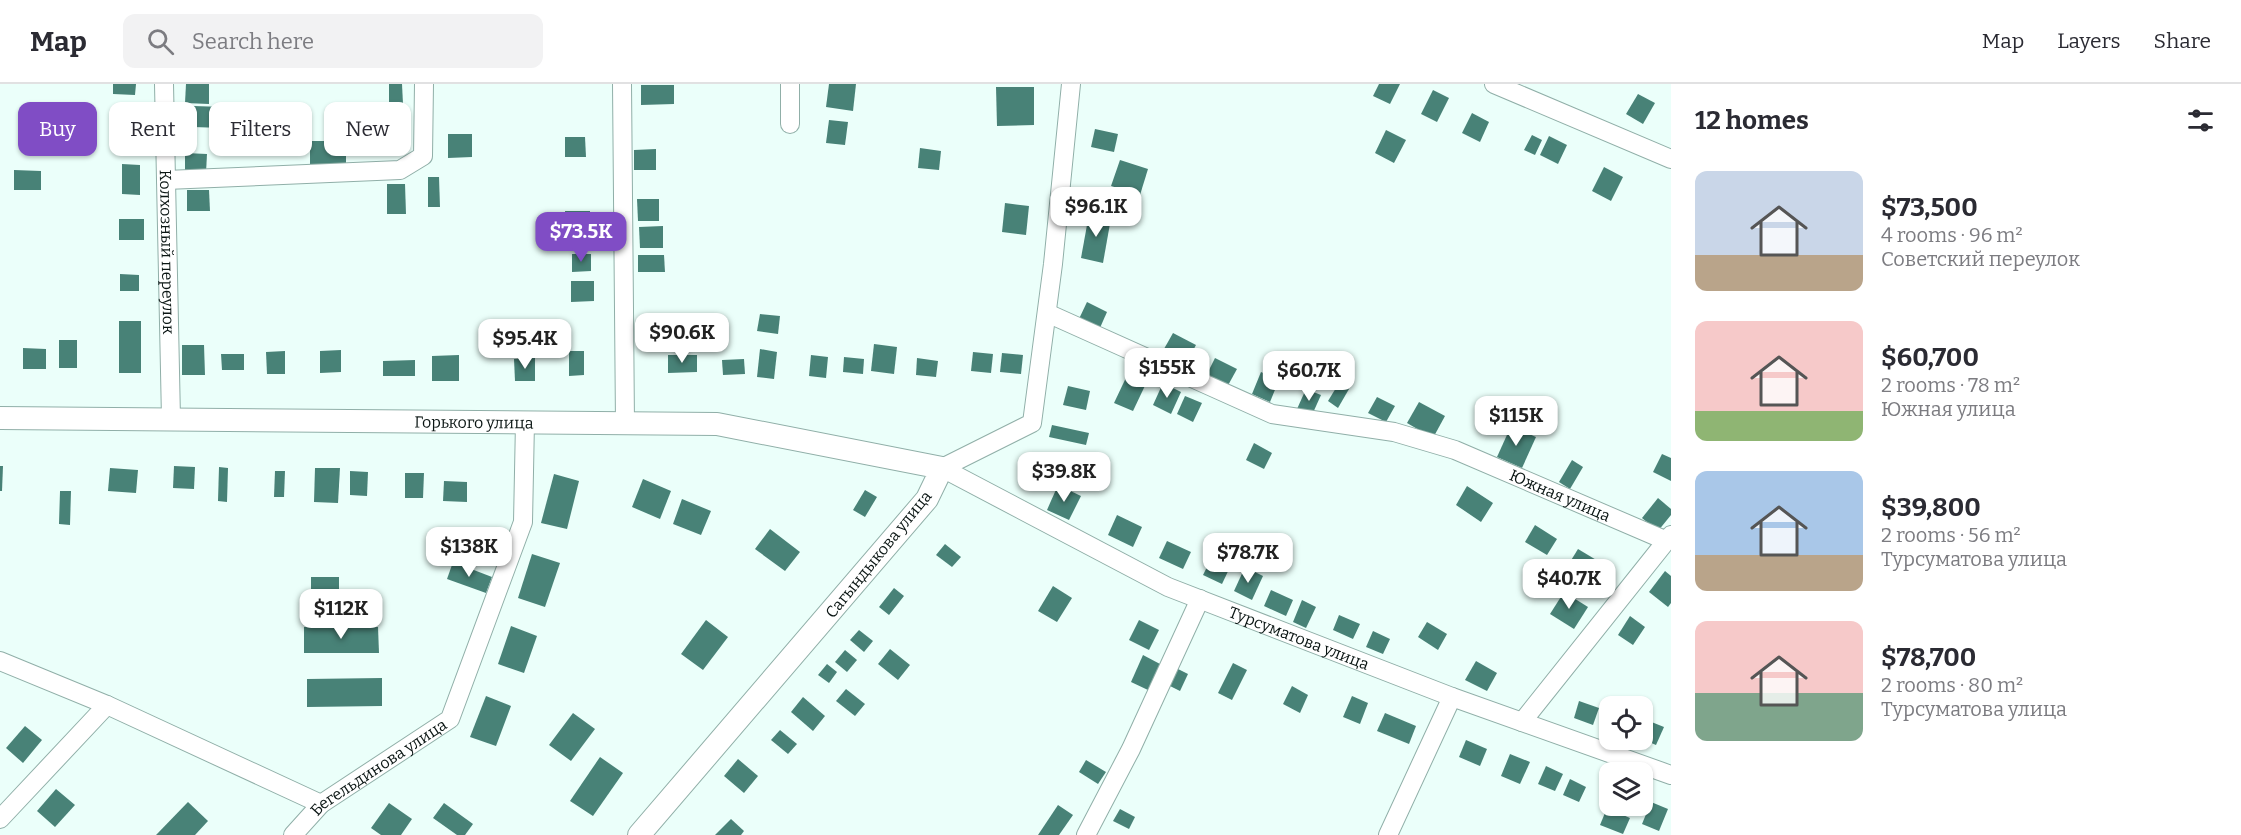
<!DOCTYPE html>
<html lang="en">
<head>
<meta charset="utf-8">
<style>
	:root { --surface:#fff; --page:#f2f2f3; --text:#2b2b33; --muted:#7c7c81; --line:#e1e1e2; --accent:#804dc5 }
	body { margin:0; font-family:Bitter,serif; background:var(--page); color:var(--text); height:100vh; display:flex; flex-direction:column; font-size:22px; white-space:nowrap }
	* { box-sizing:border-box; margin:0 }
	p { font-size:20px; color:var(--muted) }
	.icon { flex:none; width:33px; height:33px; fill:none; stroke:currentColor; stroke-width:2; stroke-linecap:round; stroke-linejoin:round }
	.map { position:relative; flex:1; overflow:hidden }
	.side { display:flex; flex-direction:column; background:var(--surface); width:570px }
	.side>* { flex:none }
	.top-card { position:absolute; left:18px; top:18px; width:570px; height:54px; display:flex; gap:12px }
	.controls { position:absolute; left:1599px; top:612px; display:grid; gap:12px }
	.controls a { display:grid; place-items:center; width:54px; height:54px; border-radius:12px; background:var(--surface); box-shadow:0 2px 4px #0004; font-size:30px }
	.price { position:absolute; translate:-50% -51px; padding:0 14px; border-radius:12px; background:#fff; color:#222; font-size:20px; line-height:39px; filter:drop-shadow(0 2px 3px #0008) }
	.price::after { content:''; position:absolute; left:50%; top:36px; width:18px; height:14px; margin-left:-9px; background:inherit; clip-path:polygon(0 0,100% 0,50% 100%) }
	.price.current { background:var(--accent); color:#fff }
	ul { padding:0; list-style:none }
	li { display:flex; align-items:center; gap:18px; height:150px; padding:0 24px }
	li span { display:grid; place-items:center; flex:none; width:168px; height:120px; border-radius:12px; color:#555 }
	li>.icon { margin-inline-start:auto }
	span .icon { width:72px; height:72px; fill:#fffc; stroke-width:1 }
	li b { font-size:26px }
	h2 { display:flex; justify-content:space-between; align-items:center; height:72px; padding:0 24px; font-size:26px }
	.chip { padding:0 21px; border-radius:12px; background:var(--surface); box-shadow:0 2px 4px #0004; font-size:21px; line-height:54px }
	.chip.current { background:var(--accent); color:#fff }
	header { display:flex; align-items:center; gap:36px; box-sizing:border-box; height:84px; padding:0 30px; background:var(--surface); border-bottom:2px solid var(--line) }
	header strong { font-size:28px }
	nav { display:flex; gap:33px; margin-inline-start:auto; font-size:21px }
	.search { width:420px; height:54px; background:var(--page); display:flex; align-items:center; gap:15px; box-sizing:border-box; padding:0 21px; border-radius:12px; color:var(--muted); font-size:22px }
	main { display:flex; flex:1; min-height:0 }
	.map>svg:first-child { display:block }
</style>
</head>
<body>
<header>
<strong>Map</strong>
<div class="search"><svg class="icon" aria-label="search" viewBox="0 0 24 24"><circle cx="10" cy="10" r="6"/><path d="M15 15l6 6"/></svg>Search here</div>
<nav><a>Map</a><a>Layers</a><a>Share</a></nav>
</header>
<main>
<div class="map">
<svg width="1671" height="751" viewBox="0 0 1671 751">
	<rect width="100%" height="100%" fill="#ebfffa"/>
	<!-- building -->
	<g fill="#488277">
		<polygon points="113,0 136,0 135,11 113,10"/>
		<polygon points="186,0 209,0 209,20 185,19"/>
		<polygon points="389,0 402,0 403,20 389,20"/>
		<polygon points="829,0 856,0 853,27 826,23"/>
		<polygon points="1379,0 1400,0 1390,20 1373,12"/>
		<polygon points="641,1 674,1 674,20 641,21"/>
		<polygon points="996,3 1034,3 1034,41 997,42"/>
		<polygon points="1433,6 1449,14 1437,38 1421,30"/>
		<polygon points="1638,10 1655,19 1643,40 1626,30"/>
		<polygon points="193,22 224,23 223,44 193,43"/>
		<polygon points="110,28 135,28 135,45 110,44"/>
		<polygon points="1472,29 1489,38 1480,58 1462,49"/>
		<polygon points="829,36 848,38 845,61 826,59"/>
		<polygon points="1095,45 1118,50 1114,68 1091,63"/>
		<polygon points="1386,46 1406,56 1394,79 1375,69"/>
		<polygon points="448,50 472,50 472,73 448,74"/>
		<polygon points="1532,51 1542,56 1535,71 1524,66"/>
		<polygon points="1549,52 1567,61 1558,80 1540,71"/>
		<polygon points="565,53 585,53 586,73 565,73"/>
		<polygon points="310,57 346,57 346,83 310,84"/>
		<polygon points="920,64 941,67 939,86 918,84"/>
		<polygon points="656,65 656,86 634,86 634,66"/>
		<polygon points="185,69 207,70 206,89 185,88"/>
		<polygon points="1120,76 1148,85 1140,111 1111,102"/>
		<polygon points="122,80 140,81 140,111 122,110"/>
		<polygon points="1604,83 1623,93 1611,117 1592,107"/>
		<polygon points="14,86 41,87 41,106 14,106"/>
		<polygon points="428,93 439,93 440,123 428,123"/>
		<polygon points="387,100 405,100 406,130 387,130"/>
		<polygon points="187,106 209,106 210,127 187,127"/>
		<polygon points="637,115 659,115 659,137 638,137"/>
		<polygon points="1005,119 1029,122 1026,151 1002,148"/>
		<polygon points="565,127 590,127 590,144 566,145"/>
		<polygon points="1089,130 1111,134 1103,179 1081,174"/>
		<rect x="119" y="135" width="25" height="21"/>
		<polygon points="663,142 663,164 640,164 639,143"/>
		<polygon points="572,170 591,170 591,187 572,188"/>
		<polygon points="638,171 664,171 665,188 638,188"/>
		<polygon points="120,190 139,191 139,207 120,207"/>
		<polygon points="571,197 594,197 594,217 571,218"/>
		<polygon points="1087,218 1107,228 1099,246 1078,237"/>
		<polygon points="760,230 780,232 778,250 757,247"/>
		<rect x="119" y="237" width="22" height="52"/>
		<polygon points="1173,249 1196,261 1183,285 1160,272"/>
		<rect x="59" y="256" width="18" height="28"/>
		<polygon points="874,260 897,263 894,290 871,287"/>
		<polygon points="182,261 204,261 205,291 182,291"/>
		<polygon points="23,264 46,265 46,285 23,285"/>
		<polygon points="760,265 777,268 774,295 757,293"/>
		<polygon points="341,266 341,288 320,289 320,267"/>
		<polygon points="285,267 285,290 267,290 266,268"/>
		<polygon points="569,267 584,267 584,291 569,292"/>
		<polygon points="973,268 993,270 991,289 971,287"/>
		<polygon points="1002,269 1023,271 1021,290 1000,288"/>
		<polygon points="221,270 244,270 244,286 222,286"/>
		<polygon points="459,271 459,297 432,297 432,272"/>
		<polygon points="668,271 697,271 697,288 668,289"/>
		<polygon points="811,271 828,273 826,294 809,292"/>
		<polygon points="844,273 864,275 863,290 843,288"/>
		<polygon points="535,274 535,297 515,297 514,275"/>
		<polygon points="917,274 938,277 936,293 916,291"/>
		<polygon points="1215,274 1237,285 1226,305 1205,294"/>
		<polygon points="744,275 745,290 723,291 722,276"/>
		<polygon points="415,276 415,292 383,292 383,277"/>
		<polygon points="1132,281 1151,289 1133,327 1114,319"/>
		<polygon points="1261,288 1279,296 1270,318 1252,310"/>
		<polygon points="1163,299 1181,308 1171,330 1153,321"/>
		<polygon points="1339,299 1349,305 1338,324 1328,317"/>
		<polygon points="1068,302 1090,307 1086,326 1063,321"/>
		<polygon points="1306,305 1321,311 1312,331 1297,325"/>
		<polygon points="1185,312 1202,319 1193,338 1177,330"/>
		<polygon points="1377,313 1395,322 1386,338 1368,329"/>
		<polygon points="1419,318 1445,332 1433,354 1407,339"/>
		<polygon points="1052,341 1089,349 1086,361 1049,353"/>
		<polygon points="1511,342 1536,353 1522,384 1497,373"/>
		<polygon points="1254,359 1272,369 1264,385 1246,376"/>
		<polygon points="1662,370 1671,374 1671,397 1653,388"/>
		<polygon points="1572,376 1583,383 1570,405 1559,398"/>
		<polygon points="0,382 3,382 2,407 0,407"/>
		<polygon points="174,382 195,383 194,405 173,404"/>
		<polygon points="219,383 228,384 227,418 218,417"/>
		<polygon points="110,384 138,386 136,409 108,407"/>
		<polygon points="315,384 340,384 338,419 314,418"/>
		<polygon points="275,387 285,387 284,413 274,413"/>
		<polygon points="350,387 368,388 367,412 350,411"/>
		<polygon points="405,389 424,389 423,414 405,414"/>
		<polygon points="554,390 579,397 567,445 541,439"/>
		<polygon points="643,395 671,407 660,435 632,423"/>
		<polygon points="444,397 467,398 467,418 443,417"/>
		<polygon points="1058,401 1081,412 1069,436 1047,426"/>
		<polygon points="1467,402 1493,419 1481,438 1456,421"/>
		<polygon points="865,406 877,413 865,433 853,426"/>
		<polygon points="60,407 71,407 70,441 59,440"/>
		<polygon points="1658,414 1671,425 1671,431 1658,447 1642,434"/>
		<polygon points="682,415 711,427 701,451 673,440"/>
		<polygon points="1117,431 1142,443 1133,463 1108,451"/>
		<polygon points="1535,441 1557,455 1547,471 1525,458"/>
		<polygon points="770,445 800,468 785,487 755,465"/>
		<polygon points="1167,457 1191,468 1183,485 1159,474"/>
		<polygon points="945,460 961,473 952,483 936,471"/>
		<polygon points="1578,465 1598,477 1590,490 1570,478"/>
		<polygon points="532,470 560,479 545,523 518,514"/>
		<polygon points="1212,473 1231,481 1222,500 1203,491"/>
		<polygon points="453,478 492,493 486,509 447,495"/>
		<polygon points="1245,483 1263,492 1252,516 1234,507"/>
		<polygon points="1665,487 1671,492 1671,519 1668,523 1649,508"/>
		<rect x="311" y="493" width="28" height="17"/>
		<polygon points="1053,502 1072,514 1057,538 1038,527"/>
		<polygon points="894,504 904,512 889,531 879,523"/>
		<polygon points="1271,506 1293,516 1286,532 1264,522"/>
		<polygon points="1564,508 1588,523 1574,545 1550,530"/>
		<polygon points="1302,516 1316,523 1306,544 1293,538"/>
		<polygon points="1339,531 1360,540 1353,555 1333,546"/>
		<polygon points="1630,532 1645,543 1633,561 1618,551"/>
		<polygon points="706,536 728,553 703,586 681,570"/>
		<polygon points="1139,536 1159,546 1149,566 1129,556"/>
		<polygon points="1427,538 1447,550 1438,566 1418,553"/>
		<polygon points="511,542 537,552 524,589 498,580"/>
		<polygon points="304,543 378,543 379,569 304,569"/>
		<polygon points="859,546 873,557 864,568 850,556"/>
		<polygon points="1373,547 1390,555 1383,570 1366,563"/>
		<polygon points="890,565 910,581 898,596 878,580"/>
		<polygon points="845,566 857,576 847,588 835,578"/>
		<polygon points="1143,571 1160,580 1148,606 1131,598"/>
		<polygon points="1476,577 1497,589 1487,607 1465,596"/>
		<polygon points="1233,579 1247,586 1232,616 1218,609"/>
		<polygon points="827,580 837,588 829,599 818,591"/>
		<polygon points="1176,584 1188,590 1180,607 1168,601"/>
		<polygon points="382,594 382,622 307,623 307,595"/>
		<polygon points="1292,602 1308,611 1300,629 1283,620"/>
		<polygon points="846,605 865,620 855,632 836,617"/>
		<polygon points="486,612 511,622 496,662 470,653"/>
		<polygon points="1352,612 1368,619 1360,640 1343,633"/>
		<polygon points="803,613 825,632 813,647 791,628"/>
		<polygon points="1579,617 1599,624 1593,641 1574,634"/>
		<polygon points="573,629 595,645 571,677 549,661"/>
		<polygon points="1385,629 1416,642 1409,660 1377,647"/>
		<polygon points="1644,635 1664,643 1656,661 1642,655"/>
		<polygon points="25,642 42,656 23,679 6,664"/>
		<polygon points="780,646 797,660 788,670 771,656"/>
		<polygon points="1466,656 1487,665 1480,682 1459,673"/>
		<polygon points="1510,670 1530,678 1520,700 1501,692"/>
		<polygon points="600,673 623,689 593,732 570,717"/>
		<polygon points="738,675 758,692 744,709 724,692"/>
		<polygon points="1086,676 1106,688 1098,700 1079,688"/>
		<polygon points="1546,682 1563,690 1555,707 1538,700"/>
		<polygon points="1570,695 1586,703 1579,718 1563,711"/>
		<polygon points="56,705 75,721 55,743 37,727"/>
		<polygon points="188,718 208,737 195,751 156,751"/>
		<polygon points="1651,718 1668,725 1659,747 1642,740"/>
		<polygon points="389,719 412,735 401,751 381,751 371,744"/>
		<polygon points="444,719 473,740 465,751 457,751 433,734"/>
		<polygon points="1058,721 1073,731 1059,751 1038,751"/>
		<polygon points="1607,724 1630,734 1623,750 1600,741"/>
		<polygon points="1120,725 1135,733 1129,745 1113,737"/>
		<polygon points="731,735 744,747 741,751 715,751"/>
	</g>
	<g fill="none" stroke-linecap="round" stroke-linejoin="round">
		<defs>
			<g id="minor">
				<path id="s1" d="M164 0 171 335"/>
				<polyline points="622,0 625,339"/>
				<polyline points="790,0 790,40"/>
				<polyline points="1494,0 1671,75"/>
				<polyline points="166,96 400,86 423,72 424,0"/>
				<path id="s2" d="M1047 229 1272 330 1394 348 1455 366 1667 457"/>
				<path id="s3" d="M942 384 1168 503 1452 613 1671 691"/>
				<polyline points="942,384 1032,339 1053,180 1071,0"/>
				<polyline points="0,577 107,621 321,720"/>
				<polyline points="1522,638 1671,451"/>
				<polyline points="0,735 107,621"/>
				<path id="s4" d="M293 751 321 720 450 635 523 438 525 338"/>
				<polyline points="1086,751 1131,665 1200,515"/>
				<polyline points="1388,751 1452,613"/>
			</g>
			<g id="tertiary">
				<path id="s5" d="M0 334 717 340 942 384 927 415 639 751"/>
			</g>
		</defs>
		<!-- minor casing -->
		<use href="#minor" stroke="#90afa8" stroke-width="20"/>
		<!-- tertiary casing -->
		<use href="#tertiary" stroke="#90afa8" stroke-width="24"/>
		<!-- minor -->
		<use href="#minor" stroke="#fff" stroke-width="18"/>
		<!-- tertiary -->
		<use href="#tertiary" stroke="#fff" stroke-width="22"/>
	</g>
	<g text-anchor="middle" stroke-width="5" stroke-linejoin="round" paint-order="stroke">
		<!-- street labels -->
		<g font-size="16" fill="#0a1513" stroke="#fff">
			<text dy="6" stroke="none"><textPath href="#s1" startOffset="168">Колхозный переулок</textPath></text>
			<text dy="6" stroke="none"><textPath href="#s5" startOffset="474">Горького улица</textPath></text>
			<text dy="6" stroke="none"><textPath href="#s2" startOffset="548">Южная улица</textPath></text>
			<text transform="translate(878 470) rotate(-51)" y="6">Сагындыкова улица</text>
			<text dy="6" stroke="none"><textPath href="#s3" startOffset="396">Турсуматова улица</textPath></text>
			<text dy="6" stroke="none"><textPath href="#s4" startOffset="110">Бегельдинова улица</textPath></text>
		</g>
	</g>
</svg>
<div class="controls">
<a><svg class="icon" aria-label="locate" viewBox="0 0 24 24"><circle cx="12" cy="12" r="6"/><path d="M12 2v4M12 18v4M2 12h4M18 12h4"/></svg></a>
<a><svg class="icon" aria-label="layers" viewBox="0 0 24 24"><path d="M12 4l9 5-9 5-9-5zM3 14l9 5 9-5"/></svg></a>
</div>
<b class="price" style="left:1096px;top:154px">$96.1K</b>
<b class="price current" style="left:581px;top:179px">$73.5K</b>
<b class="price" style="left:682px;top:280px">$90.6K</b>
<b class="price" style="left:525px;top:286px">$95.4K</b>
<b class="price" style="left:1167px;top:315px">$155K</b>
<b class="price" style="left:1309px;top:318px">$60.7K</b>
<b class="price" style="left:1516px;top:363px">$115K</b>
<b class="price" style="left:1064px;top:419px">$39.8K</b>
<b class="price" style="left:469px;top:494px">$138K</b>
<b class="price" style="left:1248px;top:500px">$78.7K</b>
<b class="price" style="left:1569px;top:526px">$40.7K</b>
<b class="price" style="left:341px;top:556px">$112K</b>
<div class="top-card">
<a class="chip current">Buy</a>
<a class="chip">Rent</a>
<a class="chip">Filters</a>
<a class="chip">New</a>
</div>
</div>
<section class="side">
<h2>12 homes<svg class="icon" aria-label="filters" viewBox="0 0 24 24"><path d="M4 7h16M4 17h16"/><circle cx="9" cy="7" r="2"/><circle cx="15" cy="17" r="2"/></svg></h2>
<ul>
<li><span style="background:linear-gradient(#c9d6e8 70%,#b9a48a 0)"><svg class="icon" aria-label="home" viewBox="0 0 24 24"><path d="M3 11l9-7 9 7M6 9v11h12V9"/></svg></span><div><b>$73,500</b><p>4 rooms · 96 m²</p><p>Советский переулок</p></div></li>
<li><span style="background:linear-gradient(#f6c9c9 75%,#8fb573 0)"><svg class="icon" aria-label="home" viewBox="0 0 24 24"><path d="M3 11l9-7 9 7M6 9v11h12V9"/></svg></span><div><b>$60,700</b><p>2 rooms · 78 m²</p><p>Южная улица</p></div></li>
<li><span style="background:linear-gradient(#a9c7e8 70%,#b9a48a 0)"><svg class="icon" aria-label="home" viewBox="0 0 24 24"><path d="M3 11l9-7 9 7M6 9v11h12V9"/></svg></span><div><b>$39,800</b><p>2 rooms · 56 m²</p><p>Турсуматова улица</p></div></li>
<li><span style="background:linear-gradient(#f6c9c9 60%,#7fa58c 0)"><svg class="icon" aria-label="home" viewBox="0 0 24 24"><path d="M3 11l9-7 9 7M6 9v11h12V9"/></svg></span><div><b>$78,700</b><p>2 rooms · 80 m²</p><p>Турсуматова улица</p></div></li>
</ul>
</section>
</main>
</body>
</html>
